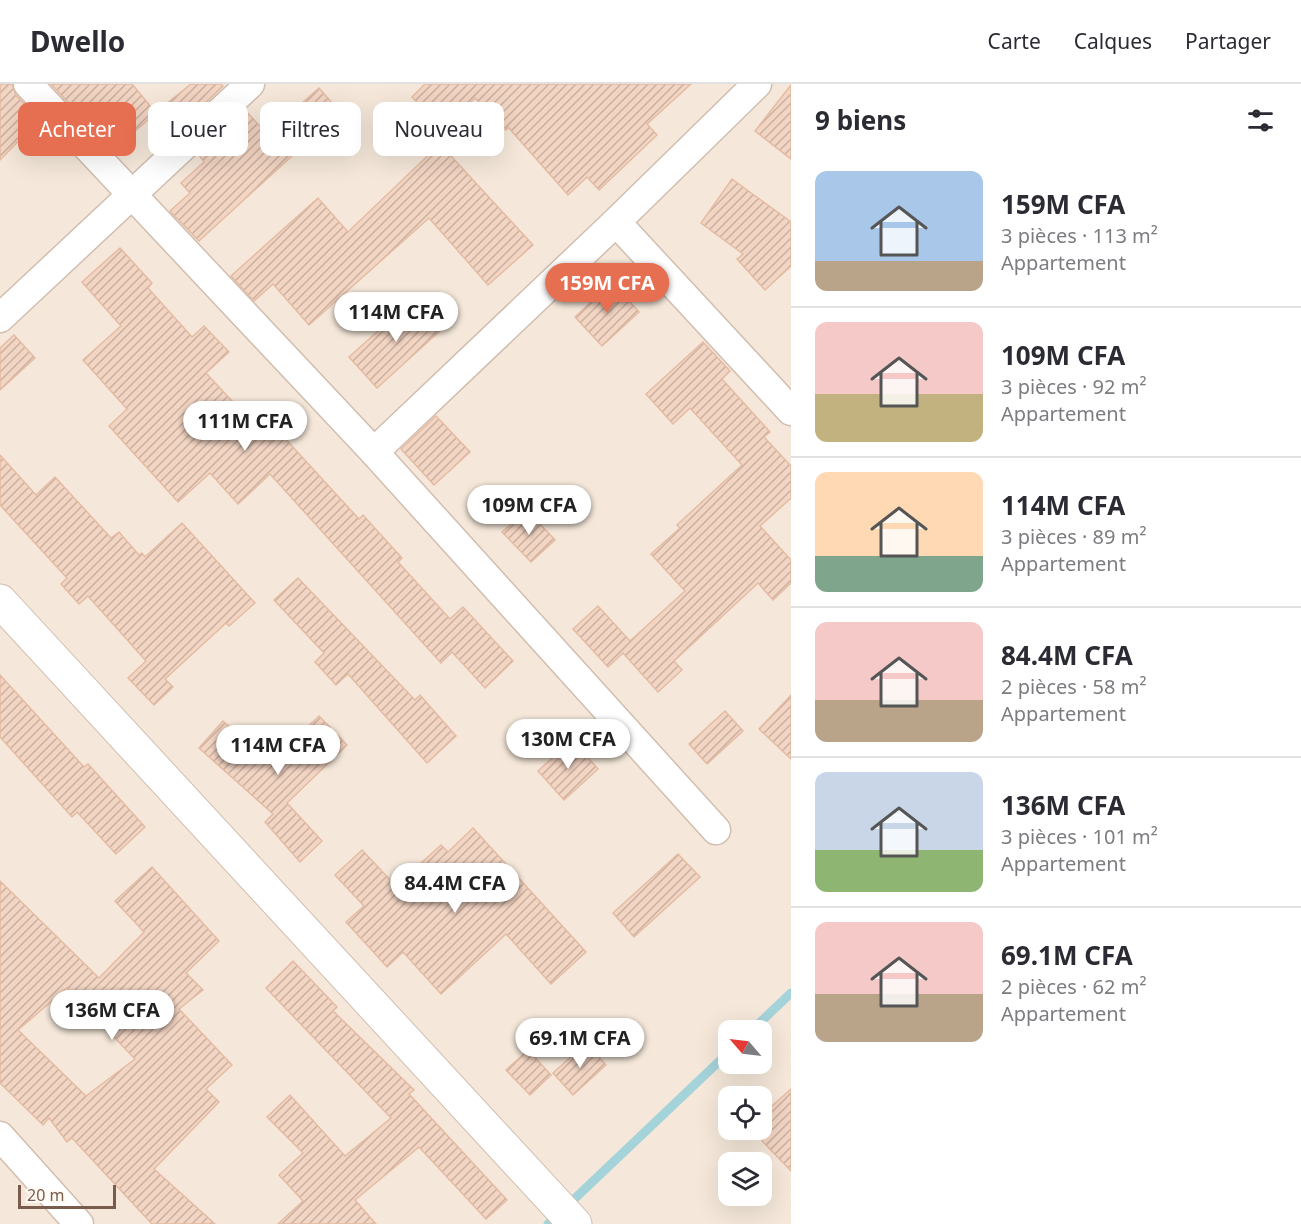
<!DOCTYPE html>
<html lang="fr">
<head>
<meta charset="utf-8">
<style>
	:root { --surface:#fff; --page:#f7f7f7; --text:#2b2b33; --muted:#7c7c81; --line:#e1e1e2; --accent:#e76f51 }
	body { margin:0; font-family:"Noto Sans",sans-serif; background:var(--page); color:var(--text); height:100vh; display:flex; flex-direction:column; font-size:22px; white-space:nowrap }
	* { box-sizing:border-box; margin:0 }
	p { font-size:20px; color:var(--muted) }
	.icon { flex:none; width:33px; height:33px; fill:none; stroke:currentColor; stroke-width:2; stroke-linecap:round; stroke-linejoin:round }
	.map { position:relative; flex:1; overflow:hidden }
	.drawer { display:flex; flex-direction:column; background:var(--surface); width:510px }
	.drawer>* { flex:none }
	.guide { position:absolute; left:18px; top:18px; width:570px; height:54px; display:flex; gap:12px }
	.needle { width:39px; rotate:298deg }
	.tools { position:absolute; left:718px; top:936px; display:grid; gap:12px }
	.tools a { display:grid; place-items:center; width:54px; height:54px; border-radius:12px; background:var(--surface); box-shadow:0 6px 24px #0002; font-size:30px }
	.scale { position:absolute; left:18px; bottom:15px; width:98px; box-sizing:border-box; padding-left:6px; border:3px solid #7a5c4d; border-top:0; font-size:16px; line-height:21px; white-space:nowrap; color:#7a5c4d; -webkit-text-stroke:4px #fffaf3; paint-order:stroke }
	.price { position:absolute; translate:-50% -51px; padding:0 14px; border-radius:21px; background:#fff; color:#222; font-size:20px; line-height:39px; filter:drop-shadow(0 2px 3px #0008) }
	.price::after { content:''; position:absolute; left:50%; top:36px; width:18px; height:14px; margin-left:-9px; background:inherit; clip-path:polygon(0 0,100% 0,50% 100%) }
	.price.selected { background:var(--accent); color:#fff }
	ul { padding:0; list-style:none }
	li { display:flex; align-items:center; gap:18px; height:150px; padding:0 24px }
	li+li { border-top:2px solid var(--line) }
	li span { display:grid; place-items:center; flex:none; width:168px; height:120px; border-radius:12px; color:#555 }
	li>.icon { margin-inline-start:auto }
	span .icon { width:72px; height:72px; fill:#fffc; stroke-width:1 }
	li b { font-size:26px }
	h2 { display:flex; justify-content:space-between; align-items:center; height:72px; padding:0 24px; font-size:26px }
	.chip { padding:0 21px; border-radius:12px; background:var(--surface); box-shadow:0 6px 24px #0002; font-size:21px; line-height:54px }
	.chip.selected { background:var(--accent); color:#fff }
	header { display:flex; align-items:center; gap:36px; box-sizing:border-box; height:84px; padding:0 30px; background:var(--surface); border-bottom:2px solid var(--line) }
	header strong { font-size:28px }
	nav { display:flex; gap:33px; margin-inline-start:auto; font-size:21px }
	main { display:flex; flex:1; min-height:0 }
	.map>svg:first-child { display:block }
</style>
</head>
<body>
<header>
<strong>Dwello</strong>
<nav><a>Carte</a><a>Calques</a><a>Partager</a></nav>
</header>
<main>
<div class="map">
<svg width="791" height="1140" viewBox="0 0 791 1140">
	<defs>
		<pattern id="building-hatch" width="6" height="6" patternUnits="userSpaceOnUse" patternTransform="scale(1.5)"><rect width="6" height="6" fill="#f3d5c3"/><path d="M-1 1l2-2M0 6l6-6M5 7l2-2" fill="none" stroke="#cab0a1"/></pattern>
	</defs>
	<rect width="100%" height="100%" fill="#fdf6ec"/>
	<!-- residential -->
	<path fill="#f5e8da" fill-rule="evenodd" d="M0 0H791V1140H0ZM729 946H762V980H729ZM729 1012H762V1046H729ZM729 1078H762V1112H729Z"/>
	<g fill="none" stroke-linecap="round" stroke-linejoin="round">
		<!-- stream -->
		<g stroke="#a5d3da" stroke-width="9">
			<polyline points="752,946 791,909"/>
			<polyline points="548,1140 729,968"/>
		</g>
	</g>
	<!-- building -->
	<g fill="url(#building-hatch)" stroke="#e6bba3" stroke-width="1.5" fill-rule="evenodd">
		<polygon points="0,0 12,0 16,11 39,36 0,76"/>
		<polygon points="51,0 132,0 156,29 113,66 80,27 78,29"/>
		<polygon points="191,0 221,0 223,2 178,45 161,24"/>
		<polygon points="425,0 691,0 647,40 657,51 599,106 587,93 568,111 508,43 506,46 475,14 442,45 412,13"/>
		<polygon points="791,1 791,75 755,47"/>
		<polygon points="319,4 346,35 310,66 305,60 199,157 170,127 190,109 181,99 204,78 199,71 246,27 267,50"/>
		<polygon points="440,60 533,161 488,201 429,134 309,241 273,200 254,217 231,192 318,114 348,148"/>
		<polygon points="732,95 791,138 791,182 765,206 737,175 743,170 701,139"/>
		<polygon points="120,164 152,199 148,204 192,253 204,242 229,268 206,289 270,358 280,349 359,435 363,431 402,474 398,478 450,535 463,523 513,577 485,604 452,568 441,579 270,390 238,420 210,389 178,418 109,342 127,325 83,276 121,242 82,198"/>
		<polygon points="612,198 639,228 602,262 575,233"/>
		<polygon points="415,214 442,245 377,304 349,273"/>
		<polygon points="14,251 35,274 0,306 0,264"/>
		<polygon points="703,258 730,287 722,295 770,348 764,353 791,382 791,414 760,442 791,476 791,499 773,516 758,499 674,577 682,586 658,608 623,569 608,583 573,545 598,522 630,557 685,507 651,470 680,444 677,441 742,381 690,324 673,340 646,310"/>
		<polygon points="436,332 470,368 434,401 401,365"/>
		<polygon points="0,371 36,411 55,393 111,454 119,448 139,471 142,469 145,473 182,439 255,519 229,542 226,539 165,595 173,603 154,621 128,594 146,577 88,512 79,520 61,500 67,494 0,421"/>
		<polygon points="527,426 555,456 531,478 502,448"/>
		<polygon points="298,494 415,616 420,611 456,652 427,679 348,590 336,601 315,578 324,569 274,516"/>
		<polygon points="0,591 84,683 88,680 145,743 116,770 77,728 72,733 0,653"/>
		<polygon points="791,611 791,675 759,645"/>
		<polygon points="725,627 743,647 707,680 689,660"/>
		<polygon points="319,632 347,661 287,719 322,757 300,778 265,738 273,730 199,664 223,637 270,680"/>
		<polygon points="572,656 598,685 564,716 538,687"/>
		<polygon points="473,744 586,868 551,900 506,850 441,910 403,868 387,883 346,838 364,822 335,791 362,766 396,802 441,761 448,768"/>
		<polygon points="678,770 700,793 634,853 613,829"/>
		<path d="M152 783 219 857 186 889 203 906 179 925 232 981 206 1005 219 1018 154 1085 215 1140H152L72 1054 67 1058 49 1034 43 1041 0 999V797L99 894 144 848 115 817ZM67 904 135 975 86 1012 18 946Z"/>
		<polygon points="293,877 337,923 333,927 414,1006 409,1010 507,1116 486,1135 419,1063 355,1116 376,1140 278,1140 303,1117 279,1091 303,1069 267,1033 290,1011 345,1072 391,1034 266,904"/>
		<polygon points="586,959 606,981 573,1011 553,989"/>
		<polygon points="528,966 551,991 530,1011 506,986"/>
		<polygon points="791,1005 791,1087 762,1057 762,1031"/>
	</g>
	<g fill="none" stroke-linecap="round" stroke-linejoin="round">
		<defs>
			<g id="minor">
				<polyline points="28,0 374,368 716,746"/>
				<polyline points="616,138 791,327"/>
				<polyline points="0,234 250,0"/>
				<polyline points="374,368 616,138 757,0"/>
				<polyline points="0,1052 79,1140"/>
			</g>
			<polyline id="tertiary" points="0,517 575,1140"/>
		</defs>
		<!-- minor casing -->
		<use href="#minor" stroke="#d1beb0" stroke-width="31"/>
		<!-- tertiary casing -->
		<use href="#tertiary" stroke="#d1beb0" stroke-width="35"/>
		<!-- minor -->
		<use href="#minor" stroke="#fff" stroke-width="28"/>
		<!-- tertiary -->
		<use href="#tertiary" stroke="#fff" stroke-width="33"/>
	</g>
</svg>
<div class="tools">
<a><svg class="needle" viewBox="-14 -14 28 28"><path d="M0-13l5 13h-10z" fill="#e53935"/><path d="M0 13l5-13h-10z" fill="#7c7c81"/></svg></a>
<a><svg class="icon" aria-label="locate" viewBox="0 0 24 24"><circle cx="12" cy="12" r="6"/><path d="M12 2v4M12 18v4M2 12h4M18 12h4"/></svg></a>
<a><svg class="icon" aria-label="layers" viewBox="0 0 24 24"><path d="M12 4l9 5-9 5-9-5zM3 14l9 5 9-5"/></svg></a>
</div>
<div class="scale">20 m</div>
<b class="price selected" style="left:607px;top:230px">159M CFA</b>
<b class="price" style="left:396px;top:259px">114M CFA</b>
<b class="price" style="left:245px;top:368px">111M CFA</b>
<b class="price" style="left:529px;top:452px">109M CFA</b>
<b class="price" style="left:568px;top:686px">130M CFA</b>
<b class="price" style="left:278px;top:692px">114M CFA</b>
<b class="price" style="left:455px;top:830px">84.4M CFA</b>
<b class="price" style="left:112px;top:957px">136M CFA</b>
<b class="price" style="left:580px;top:985px">69.1M CFA</b>
<div class="guide">
<a class="chip selected">Acheter</a>
<a class="chip">Louer</a>
<a class="chip">Filtres</a>
<a class="chip">Nouveau</a>
</div>
</div>
<section class="drawer">
<h2>9 biens<svg class="icon" aria-label="filters" viewBox="0 0 24 24"><path d="M4 7h16M4 17h16"/><circle cx="9" cy="7" r="2"/><circle cx="15" cy="17" r="2"/></svg></h2>
<ul>
<li><span style="background:linear-gradient(#a9c7e8 75%,#b9a48a 0)"><svg class="icon" aria-label="home" viewBox="0 0 24 24"><path d="M3 11l9-7 9 7M6 9v11h12V9"/></svg></span><div><b>159M CFA</b><p>3 pièces · 113 m²</p><p>Appartement</p></div></li>
<li><span style="background:linear-gradient(#f6c9c9 60%,#c2b280 0)"><svg class="icon" aria-label="home" viewBox="0 0 24 24"><path d="M3 11l9-7 9 7M6 9v11h12V9"/></svg></span><div><b>109M CFA</b><p>3 pièces · 92 m²</p><p>Appartement</p></div></li>
<li><span style="background:linear-gradient(#ffd9b3 70%,#7fa58c 0)"><svg class="icon" aria-label="home" viewBox="0 0 24 24"><path d="M3 11l9-7 9 7M6 9v11h12V9"/></svg></span><div><b>114M CFA</b><p>3 pièces · 89 m²</p><p>Appartement</p></div></li>
<li><span style="background:linear-gradient(#f6c9c9 65%,#b9a48a 0)"><svg class="icon" aria-label="home" viewBox="0 0 24 24"><path d="M3 11l9-7 9 7M6 9v11h12V9"/></svg></span><div><b>84.4M CFA</b><p>2 pièces · 58 m²</p><p>Appartement</p></div></li>
<li><span style="background:linear-gradient(#c9d6e8 65%,#8fb573 0)"><svg class="icon" aria-label="home" viewBox="0 0 24 24"><path d="M3 11l9-7 9 7M6 9v11h12V9"/></svg></span><div><b>136M CFA</b><p>3 pièces · 101 m²</p><p>Appartement</p></div></li>
<li><span style="background:linear-gradient(#f6c9c9 60%,#b9a48a 0)"><svg class="icon" aria-label="home" viewBox="0 0 24 24"><path d="M3 11l9-7 9 7M6 9v11h12V9"/></svg></span><div><b>69.1M CFA</b><p>2 pièces · 62 m²</p><p>Appartement</p></div></li>
</ul>
</section>
</main>
</body>
</html>
